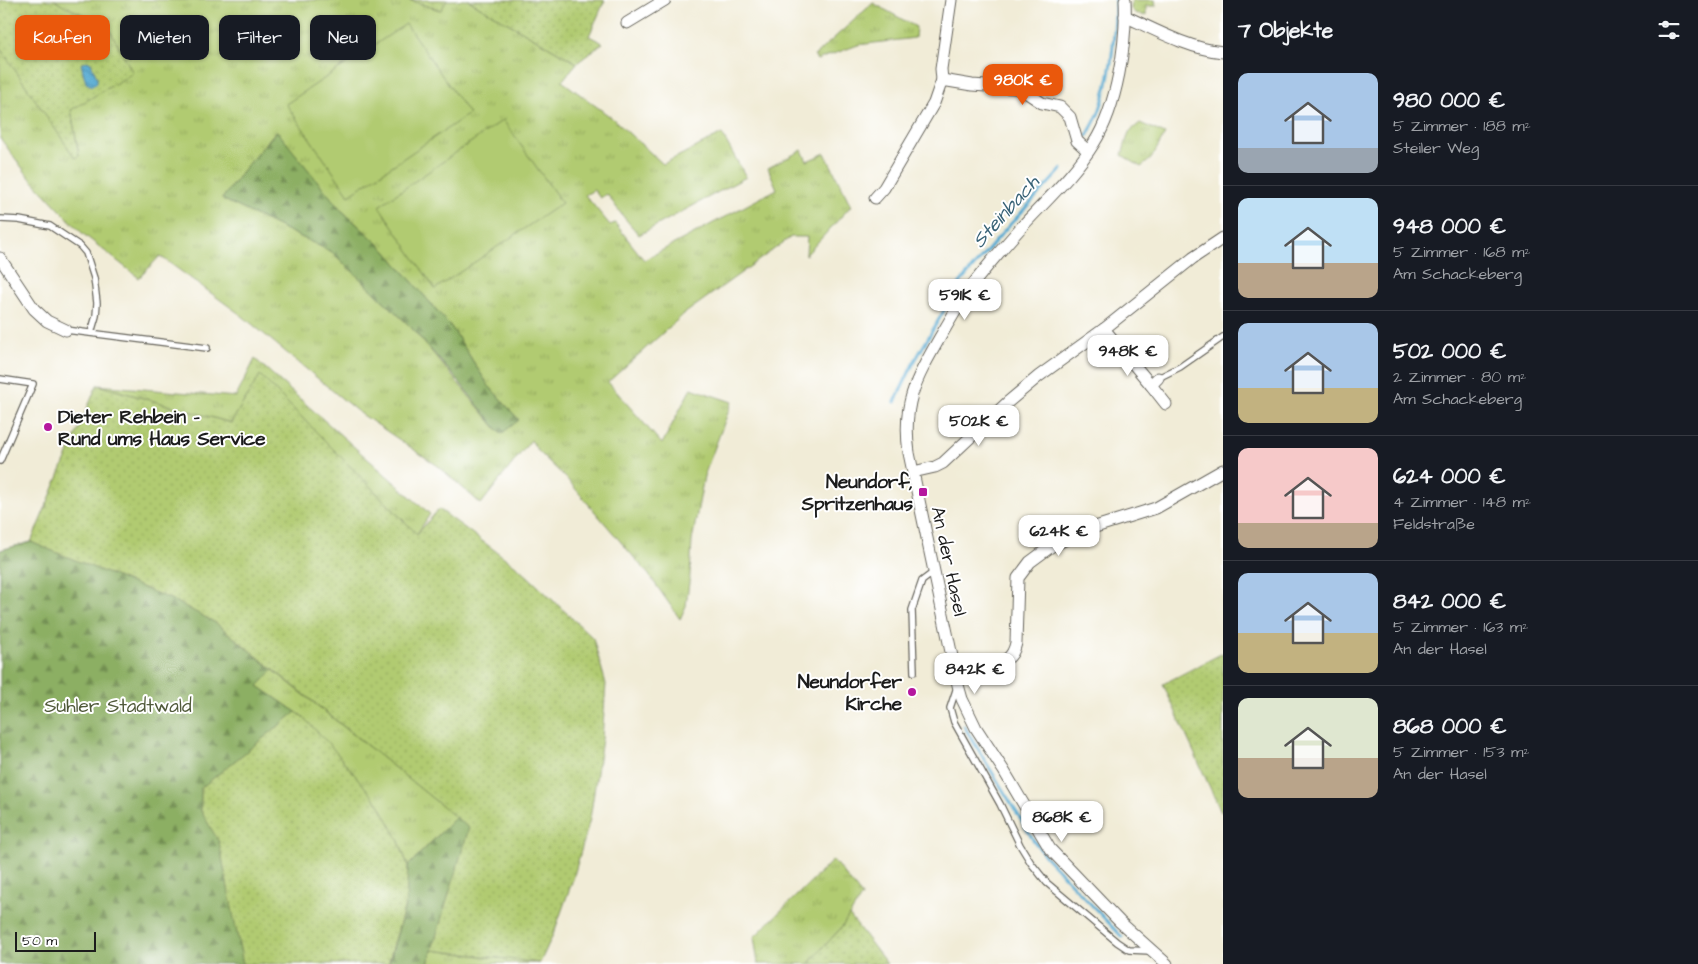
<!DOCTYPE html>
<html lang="de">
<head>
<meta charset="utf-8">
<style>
	:root { --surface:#171b24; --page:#20242c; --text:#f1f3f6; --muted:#9ea1a6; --line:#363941; --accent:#ea580c }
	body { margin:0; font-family:"Architects Daughter",sans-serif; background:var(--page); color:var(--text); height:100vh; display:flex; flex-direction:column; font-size:19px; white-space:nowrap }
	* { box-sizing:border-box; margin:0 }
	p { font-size:16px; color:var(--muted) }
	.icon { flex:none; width:28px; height:28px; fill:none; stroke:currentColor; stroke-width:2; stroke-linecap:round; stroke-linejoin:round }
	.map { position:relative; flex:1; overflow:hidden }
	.sheet { display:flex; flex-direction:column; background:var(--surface); width:475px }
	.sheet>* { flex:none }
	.guide { position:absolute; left:15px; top:15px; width:475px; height:45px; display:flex; gap:10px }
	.scale { position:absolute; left:15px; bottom:12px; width:81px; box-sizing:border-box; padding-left:5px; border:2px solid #1c1c1c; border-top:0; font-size:14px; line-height:18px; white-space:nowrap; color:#1c1c1c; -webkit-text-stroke:4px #fff; paint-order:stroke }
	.price { position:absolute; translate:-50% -42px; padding:0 11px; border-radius:10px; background:#fff; color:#222; font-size:16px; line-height:32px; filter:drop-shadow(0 1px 2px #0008) }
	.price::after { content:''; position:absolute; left:50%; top:30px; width:15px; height:11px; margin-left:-8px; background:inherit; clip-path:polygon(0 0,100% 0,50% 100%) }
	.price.current { background:var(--accent); color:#fff }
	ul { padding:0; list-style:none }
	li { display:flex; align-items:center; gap:15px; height:125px; padding:0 15px }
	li+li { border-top:1px solid var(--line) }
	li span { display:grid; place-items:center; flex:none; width:140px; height:100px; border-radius:10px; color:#555 }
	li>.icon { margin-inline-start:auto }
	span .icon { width:60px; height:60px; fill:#fffc; stroke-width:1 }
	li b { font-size:21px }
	h2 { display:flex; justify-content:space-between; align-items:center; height:60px; padding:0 15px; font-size:21px }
	.tag { padding:0 18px; border-radius:10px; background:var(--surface); box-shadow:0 1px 4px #0004; font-size:18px; line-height:45px }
	.tag.current { background:var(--accent); color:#fff }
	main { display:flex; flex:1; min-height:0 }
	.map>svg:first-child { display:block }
</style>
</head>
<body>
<main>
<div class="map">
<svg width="1223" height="964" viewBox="0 0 1223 964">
	<defs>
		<pattern id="grass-tufts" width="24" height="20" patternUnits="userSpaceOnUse" patternTransform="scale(1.25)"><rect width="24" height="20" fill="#b1cb71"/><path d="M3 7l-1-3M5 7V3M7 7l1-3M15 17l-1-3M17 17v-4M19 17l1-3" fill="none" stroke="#98ae61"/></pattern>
		<pattern id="forest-firs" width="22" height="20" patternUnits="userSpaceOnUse" patternTransform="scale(1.25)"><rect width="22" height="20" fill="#8caf63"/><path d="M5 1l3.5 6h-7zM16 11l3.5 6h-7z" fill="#728e51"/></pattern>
		<pattern id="garden-dots" width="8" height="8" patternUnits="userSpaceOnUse" patternTransform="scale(1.25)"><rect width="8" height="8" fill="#b1cb71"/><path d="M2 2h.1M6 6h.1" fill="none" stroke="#98ae61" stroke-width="1.8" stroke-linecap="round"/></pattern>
		<pattern id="water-waves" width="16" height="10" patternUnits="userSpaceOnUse" patternTransform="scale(1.25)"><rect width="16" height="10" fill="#56aad2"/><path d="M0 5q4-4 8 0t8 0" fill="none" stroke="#468aaa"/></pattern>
	</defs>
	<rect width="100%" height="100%" fill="#fff"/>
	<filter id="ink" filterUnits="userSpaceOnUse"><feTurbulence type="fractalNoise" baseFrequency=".02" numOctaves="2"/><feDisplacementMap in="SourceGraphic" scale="10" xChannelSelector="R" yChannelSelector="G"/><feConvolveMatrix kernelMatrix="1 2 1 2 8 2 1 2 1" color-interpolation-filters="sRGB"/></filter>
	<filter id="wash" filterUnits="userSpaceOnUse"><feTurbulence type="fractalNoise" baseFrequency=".0096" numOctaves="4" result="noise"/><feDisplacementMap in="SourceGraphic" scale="20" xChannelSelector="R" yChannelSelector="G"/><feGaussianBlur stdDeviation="1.12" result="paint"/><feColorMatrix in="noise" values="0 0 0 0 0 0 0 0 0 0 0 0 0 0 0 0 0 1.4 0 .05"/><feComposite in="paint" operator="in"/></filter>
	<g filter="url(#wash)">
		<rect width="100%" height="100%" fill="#f1ecd7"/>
		<!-- grass -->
		<g fill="url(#grass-tufts)" stroke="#667446" fill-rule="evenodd">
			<path d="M54 0H409L440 10 447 0H468L577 63 562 81 612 118 663 164 722 134 746 177 639 235 622 215 607 194 600 198 594 190 585 195 610 225 615 223 644 260 777 189 768 168 802 150 807 161 825 153 851 206 806 255 807 237H791L684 314 608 382 662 444 691 388 732 402 704 476 692 541 690 575 686 606 680 619 649 575 567 479 538 451 531 440 481 504 438 466 357 411 241 315 160 256 139 278 82 233 29 177 0 138V48L79 156 71 110 62 5ZM276 131 340 209 384 249 452 328 488 385 518 419 501 434 410 326 332 252 222 199 248 164Z"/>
			<polygon points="1132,0 1155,0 1156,6 1146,6 1146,16 1135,13 1131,9"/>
			<polygon points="873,3 916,27 915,38 858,45 817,60 814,56"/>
			<polygon points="1140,123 1165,134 1151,159 1141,167 1122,155 1129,132"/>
			<polygon points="255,359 430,514 417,534 260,376 231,423 97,385 236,397"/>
			<polygon points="273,670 456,817 408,866 398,839 302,716 258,686"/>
			<polygon points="833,860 862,896 842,927 808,964 758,964 754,937"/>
			<polygon points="432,950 540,963 428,964"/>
		</g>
		<!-- forest -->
		<g fill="url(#forest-firs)" stroke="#546640">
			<polygon points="277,131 340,209 384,249 452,328 488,385 519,420 501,434 460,383 410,326 332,252 222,199 248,164"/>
			<polygon points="31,542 173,600 216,623 273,670 258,686 296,712 201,788 201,811 219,841 243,964 0,964 0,550"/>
			<polygon points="456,817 469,828 428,964 389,964 406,902 408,866"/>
		</g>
		<!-- garden -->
		<g fill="url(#garden-dots)" stroke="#667446">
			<polygon points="0,0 54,0 62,5 107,25 133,73 71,110 79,156 75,158 0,48"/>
			<polygon points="409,0 447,0 441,10"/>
			<polygon points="468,0 605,0 589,36 603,43 577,63"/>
			<polygon points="260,375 417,534 439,509 520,569 593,638 606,684 602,739 590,819 573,879 555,930 540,963 432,950 469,828 216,623 173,600 31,542 97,385 231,423"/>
			<polygon points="1223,653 1223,811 1221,812 1163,684"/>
			<polygon points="296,712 302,716 330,745 379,804 398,839 408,866 406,902 388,964 243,964 219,842 201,811 201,788"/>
			<polygon points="849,915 887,964 808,964 842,927"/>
		</g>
		<!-- pitch -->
		<g fill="#b1cb71" stroke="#667446">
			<polygon points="406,24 469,114 349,195 286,104"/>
			<polygon points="503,120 562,203 435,289 379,206"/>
		</g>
		<!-- water -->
		<polygon fill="url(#water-waves)" stroke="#396377" points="87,61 91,63 97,78 97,83 92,86 86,83 81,64"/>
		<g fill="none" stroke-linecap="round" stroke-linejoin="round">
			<!-- stream -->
			<g stroke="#56aad2" stroke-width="3">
				<path d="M1087 136C1091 128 1096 120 1099 112 1112 77 1115 37 1115 0"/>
				<polyline points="895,402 913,364 960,283 1004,231 1062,169"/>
				<polyline points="964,726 1034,841 1046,857 1122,937"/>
			</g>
		</g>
	</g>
	<g filter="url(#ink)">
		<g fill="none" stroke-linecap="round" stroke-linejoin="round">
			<defs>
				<g id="lane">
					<polyline points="0,219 19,220 50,226 80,246 86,253 94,278 97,303 96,316 91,333"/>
					<polyline points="66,330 207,348"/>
					<polyline points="1158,378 1180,367 1223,337"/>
					<polyline points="0,379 33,384 0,461"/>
					<polyline points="914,672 912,610 922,581 934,572"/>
					<polyline points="957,687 950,708 954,722 1000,804 1020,845 1031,863 1047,883 1117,942 1129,950 1151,951"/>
				</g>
				<g id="street">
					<path d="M1125 0C1127 42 1117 107 1094 143 1073 177 1043 203 1017 232 1001 250 985 268 971 287 959 304 949 322 939 339 915 381 902 404 909 453L958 685 962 699 976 728 1004 771 1050 849 1120 922 1167 964"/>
					<path d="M1125 16C1155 30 1190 49 1223 52"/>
					<polyline points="627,23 665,0"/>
					<polyline points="942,80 972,85 1014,88 1021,89 1042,103 1060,107 1070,117 1077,141 1088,151"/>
					<polyline points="875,198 884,188 934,103 942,80 941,69 951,0"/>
					<polyline points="0,258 34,309 47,321 66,330"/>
					<polyline points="1104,329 1151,385 1158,378"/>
					<polyline points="1151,385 1166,404"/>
					<polyline points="913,472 935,467 943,463 1008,402 1039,376 1104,329 1193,258 1223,238"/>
					<path d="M955 668C963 666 971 664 979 663 997 661 1011 666 1016 643L1018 578 1030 562 1053 545 1092 528 1156 508 1223 470"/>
				</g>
			</defs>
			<!-- lane casing -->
			<use href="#lane" stroke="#67655d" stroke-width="8"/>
			<!-- street casing -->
			<use href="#street" stroke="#67655d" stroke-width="13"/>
			<!-- lane -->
			<use href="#lane" stroke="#fff" stroke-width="5.5"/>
			<!-- street -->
			<use href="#street" stroke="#fff" stroke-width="11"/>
		</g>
	</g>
	<!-- markers -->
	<g fill="#b5179e" stroke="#fff" stroke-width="2">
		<circle cx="48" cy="427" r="5"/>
		<rect x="918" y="487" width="10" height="10" rx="2.5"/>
		<circle cx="912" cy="692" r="5"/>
	</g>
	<g text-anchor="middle" stroke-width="4" stroke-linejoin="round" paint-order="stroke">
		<!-- poi labels -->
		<g font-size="19" font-weight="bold" fill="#1c1c1c" stroke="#fff" text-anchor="end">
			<text x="58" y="423" text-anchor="start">Dieter Rehbein -<tspan x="58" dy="22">Rund ums Haus Service</tspan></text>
			<text x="913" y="488">Neundorf,<tspan x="913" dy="22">Spritzenhaus</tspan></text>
			<text x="902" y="688">Neundorfer<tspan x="902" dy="22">Kirche</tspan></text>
		</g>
		<!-- street labels -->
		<g font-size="19" fill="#1c1c1c" stroke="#fff">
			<text transform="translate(950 561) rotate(78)" y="7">An der Hasel</text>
		</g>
		<!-- park labels -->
		<g font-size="19" fill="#50593a" stroke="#fff">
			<text x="118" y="712">Suhler Stadtwald</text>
		</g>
		<!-- water labels -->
		<g font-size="20" font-style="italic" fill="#396377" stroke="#fff">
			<text transform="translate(1005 211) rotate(-48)" y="7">Steinbach</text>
		</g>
	</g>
</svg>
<div class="scale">50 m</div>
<b class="price current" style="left:1023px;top:106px">980K €</b>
<b class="price" style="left:965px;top:321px">591K €</b>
<b class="price" style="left:1128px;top:377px">948K €</b>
<b class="price" style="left:979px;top:447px">502K €</b>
<b class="price" style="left:1059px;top:557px">624K €</b>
<b class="price" style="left:975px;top:695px">842K €</b>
<b class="price" style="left:1062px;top:843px">868K €</b>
<div class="guide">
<a class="tag current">Kaufen</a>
<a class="tag">Mieten</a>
<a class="tag">Filter</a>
<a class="tag">Neu</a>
</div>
</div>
<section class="sheet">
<h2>7 Objekte<svg class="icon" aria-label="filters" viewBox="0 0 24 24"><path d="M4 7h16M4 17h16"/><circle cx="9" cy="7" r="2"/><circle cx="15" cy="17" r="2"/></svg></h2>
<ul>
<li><span style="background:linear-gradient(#a9c7e8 75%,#9aa5b1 0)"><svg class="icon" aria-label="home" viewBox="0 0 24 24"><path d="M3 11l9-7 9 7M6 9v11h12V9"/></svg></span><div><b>980 000 €</b><p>5 Zimmer · 188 m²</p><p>Steiler Weg</p></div></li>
<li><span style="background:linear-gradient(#bfe0f5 65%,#b9a48a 0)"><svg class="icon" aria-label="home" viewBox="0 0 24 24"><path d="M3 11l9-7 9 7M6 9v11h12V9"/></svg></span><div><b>948 000 €</b><p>5 Zimmer · 168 m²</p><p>Am Schackeberg</p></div></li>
<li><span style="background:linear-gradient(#a9c7e8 65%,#c2b280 0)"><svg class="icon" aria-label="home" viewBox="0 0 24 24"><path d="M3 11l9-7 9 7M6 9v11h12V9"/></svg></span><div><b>502 000 €</b><p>2 Zimmer · 80 m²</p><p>Am Schackeberg</p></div></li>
<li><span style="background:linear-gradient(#f6c9c9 75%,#b9a48a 0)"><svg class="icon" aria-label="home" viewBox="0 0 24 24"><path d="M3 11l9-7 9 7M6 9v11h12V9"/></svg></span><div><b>624 000 €</b><p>4 Zimmer · 148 m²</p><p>Feldstraße</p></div></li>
<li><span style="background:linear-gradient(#a9c7e8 60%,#c2b280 0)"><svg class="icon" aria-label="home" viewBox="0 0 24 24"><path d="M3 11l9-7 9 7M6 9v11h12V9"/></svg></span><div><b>842 000 €</b><p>5 Zimmer · 163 m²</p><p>An der Hasel</p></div></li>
<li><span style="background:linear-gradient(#dfe7d0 60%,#b9a48a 0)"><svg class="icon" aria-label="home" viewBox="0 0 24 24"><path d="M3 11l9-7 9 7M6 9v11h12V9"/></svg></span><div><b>868 000 €</b><p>5 Zimmer · 153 m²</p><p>An der Hasel</p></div></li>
</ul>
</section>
</main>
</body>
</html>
